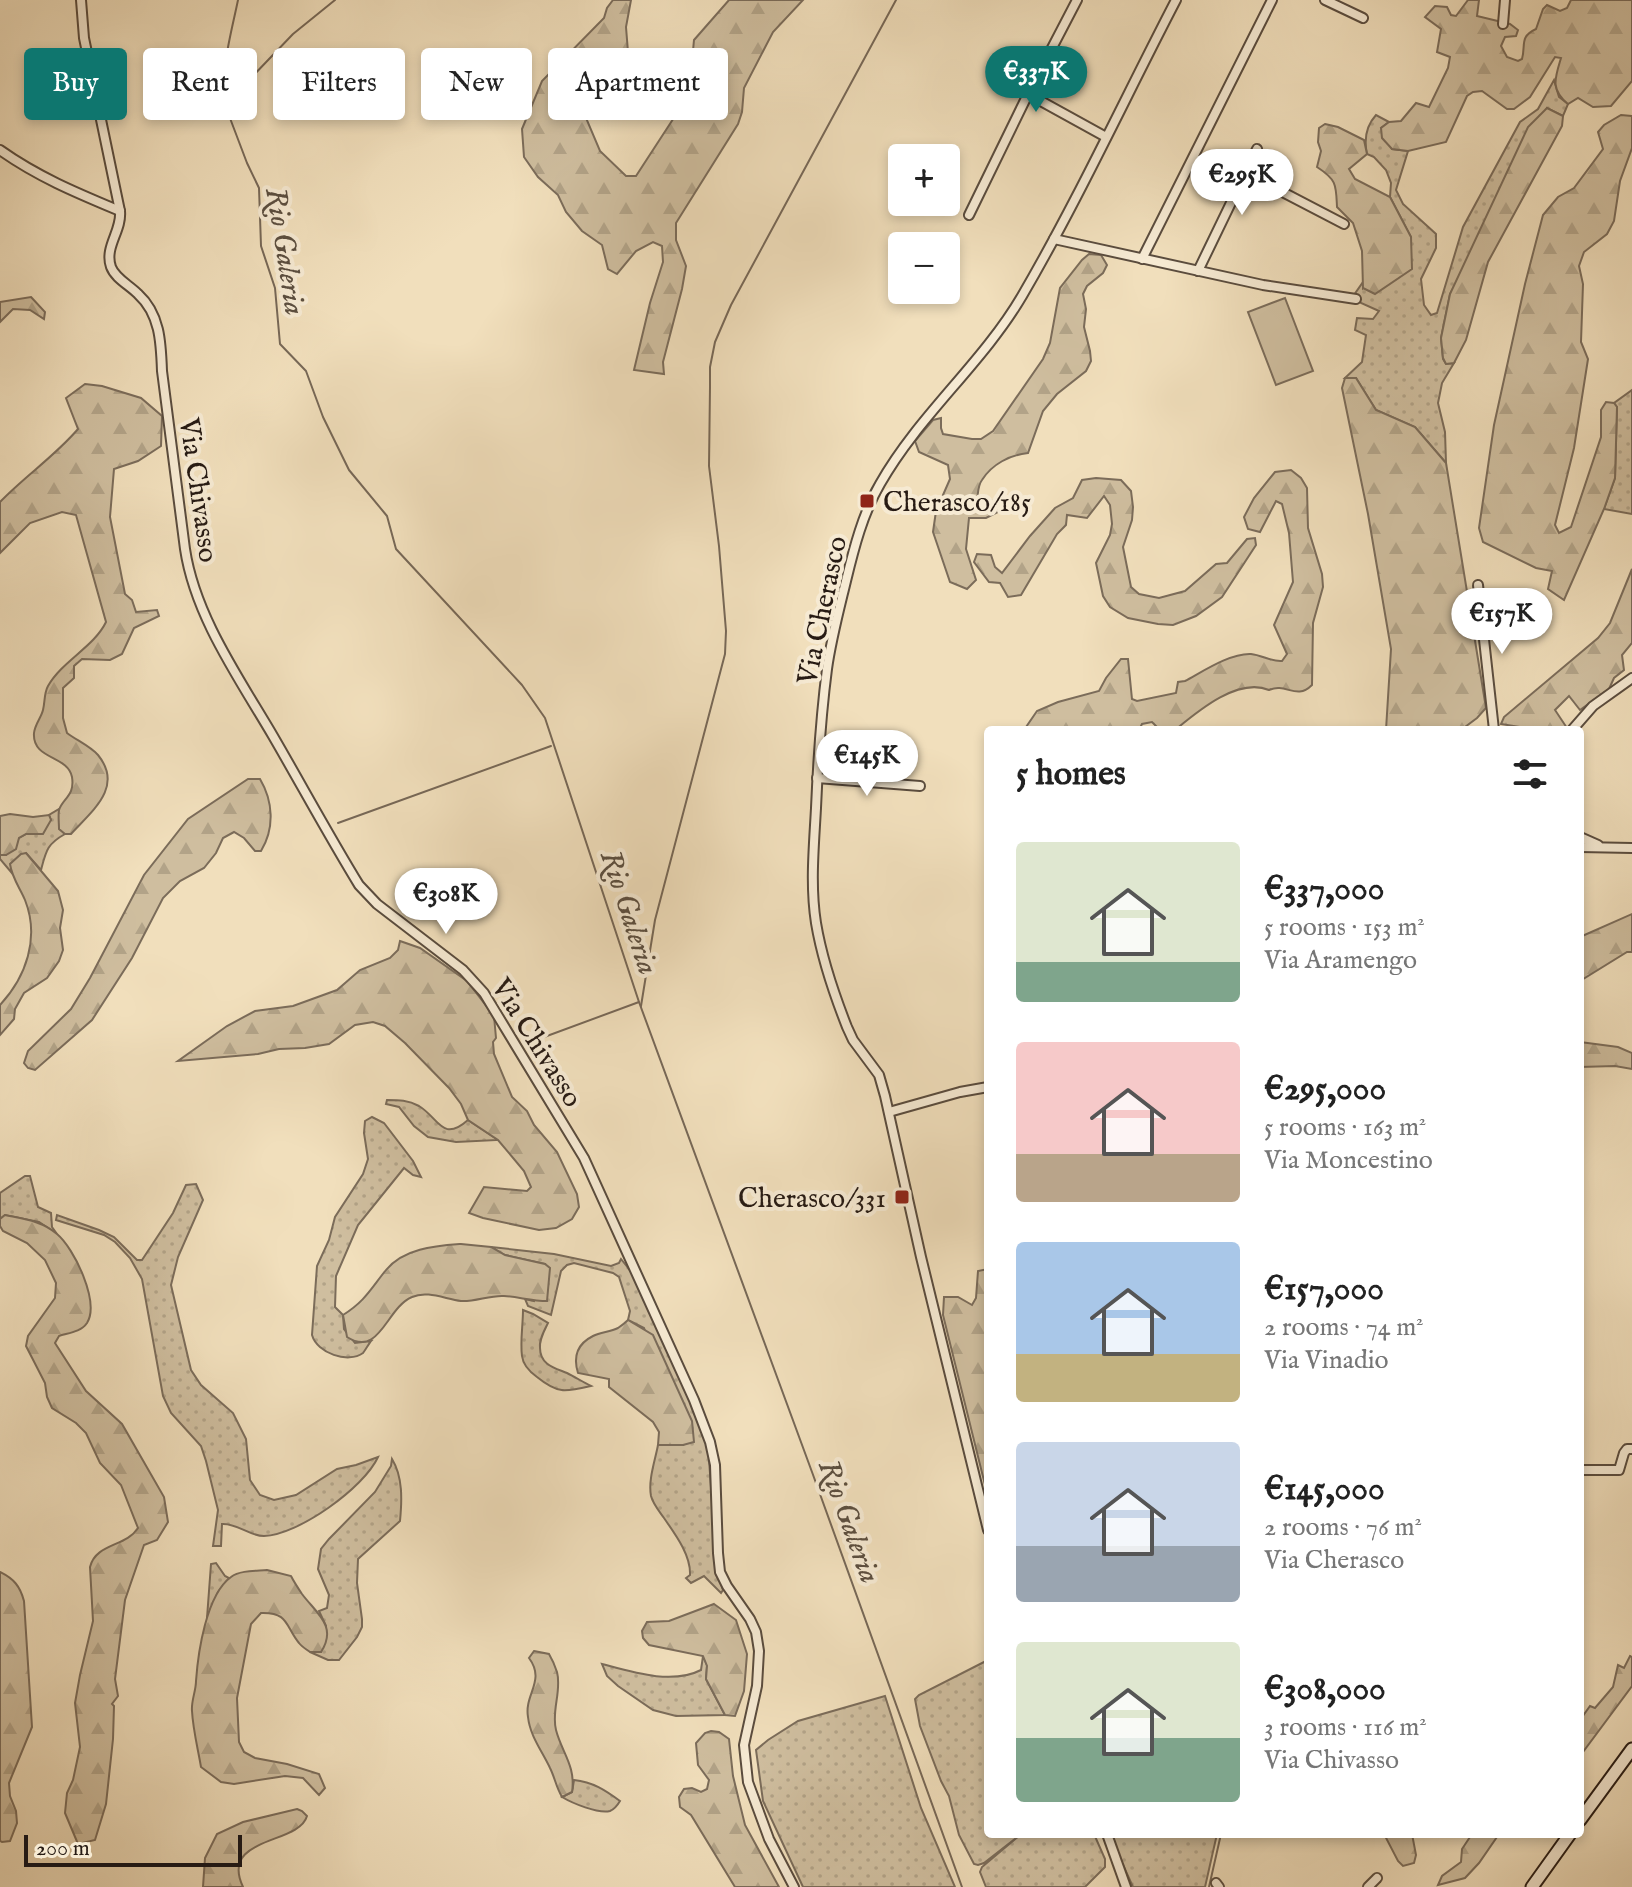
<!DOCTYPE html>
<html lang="en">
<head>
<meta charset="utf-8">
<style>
	:root { --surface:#fff; --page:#f6f6f6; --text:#222; --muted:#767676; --accent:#0f766e }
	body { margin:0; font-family:"IM FELL English",serif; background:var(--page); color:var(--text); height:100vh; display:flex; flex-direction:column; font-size:30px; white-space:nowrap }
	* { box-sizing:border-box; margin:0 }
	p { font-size:26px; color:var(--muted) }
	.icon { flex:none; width:44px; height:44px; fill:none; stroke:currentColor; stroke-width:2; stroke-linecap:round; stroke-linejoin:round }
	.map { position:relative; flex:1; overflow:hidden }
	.panel { position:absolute; left:984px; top:726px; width:600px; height:1112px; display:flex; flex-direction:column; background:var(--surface); border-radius:8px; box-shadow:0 4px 12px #0003 }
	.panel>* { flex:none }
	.hud { position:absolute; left:24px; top:48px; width:760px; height:72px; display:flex; gap:16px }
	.fabs { position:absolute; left:888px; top:144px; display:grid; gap:16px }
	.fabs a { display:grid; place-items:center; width:72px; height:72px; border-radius:8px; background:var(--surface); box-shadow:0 4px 12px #0003; font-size:40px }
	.scale { position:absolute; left:24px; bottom:20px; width:218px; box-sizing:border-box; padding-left:8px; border:4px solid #271b14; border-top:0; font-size:22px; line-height:28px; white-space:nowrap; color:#271b14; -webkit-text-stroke:6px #f6ead3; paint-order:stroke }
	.price { position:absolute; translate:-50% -68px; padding:0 18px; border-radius:28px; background:#fff; color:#222; font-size:26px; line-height:52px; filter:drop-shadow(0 2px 4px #0008) }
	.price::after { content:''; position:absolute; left:50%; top:48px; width:24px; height:18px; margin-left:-12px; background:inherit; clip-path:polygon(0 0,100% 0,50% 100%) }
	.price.current { background:var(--accent); color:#fff }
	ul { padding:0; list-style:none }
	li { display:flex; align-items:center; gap:24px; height:200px; padding:0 32px }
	li span { display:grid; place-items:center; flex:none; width:224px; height:160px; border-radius:8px; color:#555 }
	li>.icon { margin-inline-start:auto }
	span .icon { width:96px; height:96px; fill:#fffc; stroke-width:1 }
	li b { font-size:34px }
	h2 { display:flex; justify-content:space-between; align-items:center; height:96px; padding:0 32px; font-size:34px }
	.pill { padding:0 28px; border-radius:8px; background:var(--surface); box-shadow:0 4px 12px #0003; font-size:28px; line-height:72px }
	.pill.current { background:var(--accent); color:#fff }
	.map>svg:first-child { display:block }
</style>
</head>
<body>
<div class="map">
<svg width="1632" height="1887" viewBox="0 0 1632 1887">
	<defs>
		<pattern id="grass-dots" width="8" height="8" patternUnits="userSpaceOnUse" patternTransform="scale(2)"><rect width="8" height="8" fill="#cfbe9f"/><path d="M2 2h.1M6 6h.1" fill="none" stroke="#b2a388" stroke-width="1.8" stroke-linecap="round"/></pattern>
		<pattern id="forest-firs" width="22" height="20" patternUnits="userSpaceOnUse" patternTransform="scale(2)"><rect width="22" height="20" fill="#cfbe9f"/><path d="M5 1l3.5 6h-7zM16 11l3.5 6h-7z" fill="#b2a388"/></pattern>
	</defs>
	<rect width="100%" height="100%" fill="#f1dfbc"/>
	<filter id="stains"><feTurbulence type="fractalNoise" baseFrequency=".0025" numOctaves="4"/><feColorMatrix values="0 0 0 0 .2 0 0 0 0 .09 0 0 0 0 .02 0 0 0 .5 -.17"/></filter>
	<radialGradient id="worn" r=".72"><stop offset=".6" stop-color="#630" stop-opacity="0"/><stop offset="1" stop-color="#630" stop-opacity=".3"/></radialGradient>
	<!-- grass -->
	<g fill="url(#grass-dots)" stroke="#7b6c5a" stroke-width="2">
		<path d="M1554 80 1559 97 1568 104 1563 116 1547 108 1450 294 1441 338 1443 359 1446 364 1454 363 1442 383 1438 403 1445 432 1446 463 1415 427 1376 410 1356 378H1345L1362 362 1366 335 1355 330 1357 318 1373 319 1379 311 1361 303 1354 295 1363 282V288L1411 237 1390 197 1391 183 1386 170 1374 157 1367 154C1364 140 1366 126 1376 115L1389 122 1381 128 1392 149 1408 151 1396 190 1403 204 1436 234V248L1421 279 1424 305 1431 315 1437 313 1463 227 1520 122 1538 109Z"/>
		<polygon points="1632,390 1632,514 1604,509 1615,478 1617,407 1614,403"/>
		<path d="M59 809V828L65 834C47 844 46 851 41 870L26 853 11 864V872L0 859V855H6L19 838 51 820 49 815Z"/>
		<path d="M387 1100C399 1100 408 1100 419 1106 439 1118 442 1143 468 1120L498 1140 456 1142 428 1137 414 1126 399 1107 386 1104Z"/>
		<path d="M372 1117 384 1123 413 1161 421 1177 413 1175 404 1168 358 1225 336 1276 335 1307 343 1315 344 1329 355 1343 371 1341C370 1342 364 1352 363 1353 348 1364 317 1353 312 1335L317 1266 329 1240 335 1217 363 1174 368 1159 364 1133 365 1121Z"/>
		<polygon points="25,1176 30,1176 38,1207 51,1213 52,1227 57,1234 39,1222 5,1215 0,1219 0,1193"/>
		<path d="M196 1184 203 1200 178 1257 171 1285 191 1370 201 1385 233 1413 246 1439 250 1480 260 1495 274 1500 296 1495 337 1469 356 1465 378 1457C364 1488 298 1535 264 1536 249 1536 237 1523 222 1524L221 1546H213L218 1510 206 1461 201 1446 171 1413 163 1396 142 1279 130 1258 115 1242 104 1235 56 1220 57 1215 99 1230 114 1237 137 1260H142L173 1213 186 1185Z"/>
		<path d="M491 1247 554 1254 611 1266 619 1263 621 1259 633 1274 702 1423 708 1446 717 1570 723 1590 721 1593 704 1576 691 1583 686 1578 690 1575C691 1555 675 1534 664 1518 659 1511 653 1504 651 1496 648 1480 655 1461 658 1445H683L644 1328 628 1320 630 1311 619 1277 613 1273 574 1263 567 1265 561 1271 551 1315 528 1306 525 1299 534 1301 545 1264 505 1255Z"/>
		<path d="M523 1310 533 1314 548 1323C544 1331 539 1340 540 1348 540 1365 555 1368 567 1373 575 1377 583 1382 591 1386 565 1392 558 1394 537 1377 530 1372 523 1365 522 1356 520 1342 523 1325 523 1310Z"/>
		<path d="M392 1459C403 1477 402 1500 400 1521L358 1559 357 1583 362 1619V1627L357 1637 339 1660H328L310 1652H321L326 1626 319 1611 327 1608 329 1595 318 1569 321 1549 329 1539 375 1492 391 1466Z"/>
		<polygon points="216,1563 225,1576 229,1578 218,1592 207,1618 211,1564"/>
		<path d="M703 1656 707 1665 706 1679 725 1715 676 1716 653 1710 618 1686 607 1676 602 1664C632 1672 672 1685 701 1670Z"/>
		<polygon points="988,1660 988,1834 1094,1834 1105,1859 1105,1867 1085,1887 986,1887 980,1872 982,1867 1020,1835 984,1863 978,1865 974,1864 959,1835 949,1796 941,1781 920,1726 915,1699 919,1695"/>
		<polygon points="885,1696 921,1808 955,1887 803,1887 763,1801 756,1750 768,1740 798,1721"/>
		<path d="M574 1780C593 1782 605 1790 620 1801 617 1806 615 1809 610 1811 598 1814 572 1803 562 1797L572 1792Z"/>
		<polygon points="1109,1834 1217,1834 1205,1887 1133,1887"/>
	</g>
	<!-- forest -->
	<g fill="url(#forest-firs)" stroke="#7b6c5a" stroke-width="2">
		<polygon points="613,0 631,0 626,27 628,52 620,67 590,104 586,118 600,151 626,176 636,176 692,90 691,73 694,40 729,0 803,0 773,32 744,88 742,112 738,124 676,223 676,240 686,266 682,289 663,362 664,374 634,370 650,303 663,262 662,246 653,242 636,251 617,274 608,269 602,245 582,231 566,212 558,195 538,177 524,157 522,129 542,81 604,18 607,8"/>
		<path d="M1468 0H1479L1477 16 1510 24 1518 30 1516 36 1505 37 1501 46 1507 57 1518 61 1522 59C1526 45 1519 37 1536 29L1543 9 1547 5 1560 11 1567 8 1571 0H1632V81L1611 106 1593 107 1578 98 1568 104C1550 89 1555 78 1561 58L1555 57 1530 97 1514 109H1507L1482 91 1473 92 1467 96 1446 142 1408 151 1392 149 1382 138 1381 128 1389 122 1401 121 1416 103 1429 107 1448 68 1450 57 1437 52 1441 29 1425 17 1435 6 1447 7 1451 15 1456 16Z"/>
		<polygon points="1547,108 1563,116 1562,126 1488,262 1466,340 1454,363 1446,364 1443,358 1441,338 1450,294 1528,127"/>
		<polygon points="1621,115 1632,116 1632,148 1620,181 1614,221 1607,234 1584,252 1579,266 1583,284 1581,342 1588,359 1574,448 1555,525 1559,533 1571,527 1601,437 1601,410 1606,402 1614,403 1617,407 1615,478 1604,509 1564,600 1548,589 1552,571 1536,568 1483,542 1479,528 1494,425 1525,284 1543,215 1558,197 1574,188 1603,149 1598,132 1604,125"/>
		<path d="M1325 124 1338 127 1364 140 1367 154 1349 169 1355 179 1390 197 1411 237 1412 269 1375 294 1363 288 1362 251 1353 223 1337 207C1336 185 1337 180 1317 167L1321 151 1318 142 1319 128Z"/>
		<path d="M1089 254 1101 255 1107 265 1103 273 1087 286 1083 294 1086 309 1084 327 1090 351 1091 361 1086 371 1057 394 1043 411 1028 453C1010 455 992 464 982 480 978 485 978 493 977 500L996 501 998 512 986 518H969L966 549 976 580 967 589 950 582 933 532 936 511 950 479 948 465 919 452 915 441 933 420 941 418V428L943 434 972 439H981L993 431 1043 359 1050 343 1060 288 1082 260Z"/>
		<polygon points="31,297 45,312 44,319 30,310 13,309 0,322 0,302"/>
		<polygon points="1345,378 1356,378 1376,410 1415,427 1446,463 1486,708 1477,718 1465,727 1465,730 1386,730 1391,649 1368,514 1342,388"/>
		<path d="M85 384 102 386 141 398 162 416 161 446 138 461 114 469 110 517 125 594 132 600 136 612 157 610 159 616 134 628 122 654 110 660 82 659 74 666V678L63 688V718L67 733C76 740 90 746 98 755 124 787 92 811 71 834H65L59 829C59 823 58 815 59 810 63 798 75 796 72 777 68 755 32 760 34 733 35 724 41 718 43 710 45 702 44 693 48 686 62 661 94 647 106 622L76 515 62 512 30 523 0 553V502C25 476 55 456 78 429L66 398Z"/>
		<path d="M1291 470 1301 478 1307 488 1308 528 1322 574 1323 587 1313 623 1312 685C1296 701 1286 682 1269 690 1238 677 1198 711 1175 730H1160L1152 722 1142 724 1139 730H1024L1037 711 1058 702 1099 691 1106 678 1121 659H1128L1132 699 1137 701 1176 693 1178 682 1185 681C1202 672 1230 653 1251 654 1262 655 1271 662 1282 661L1287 654 1274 625 1293 582 1289 533 1282 504 1276 501 1260 532 1248 529 1244 517 1254 498 1275 472Z"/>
		<polygon points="1096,478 1121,480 1131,491 1133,507 1132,520 1123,547 1131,587 1139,594 1159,598 1185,591 1216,564 1227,563 1247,539 1255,538 1256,545 1222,597 1196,616 1173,625 1158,624 1128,618 1110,607 1103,596 1096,563 1110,535 1112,524 1110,505 1104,496 1087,518 1067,515 1066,525 1057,534 1021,595 1008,597 1000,583 989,582 974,562 977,554 991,555 995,567 1002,573 1030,536 1055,508 1073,498 1082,480"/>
		<polygon points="1632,569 1632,643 1622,655 1624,670 1614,678 1609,689 1580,710 1569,696 1555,710 1567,728 1565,730 1520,730 1519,727 1501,724 1504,717 1598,638 1610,623"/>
		<path d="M248 779H260C273 801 275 828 261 851H255L244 838 234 832 223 838 216 853 204 868 180 881 163 898 132 958 92 1020 35 1070 28 1068 24 1063 28 1051 71 1009 90 978 144 875 188 819Z"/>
		<polygon points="10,814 33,817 49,815 51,820 43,834 26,834 19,838 16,849 6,855 0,855 0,816"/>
		<path d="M26 853 58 891 63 910 60 928 63 950 59 961 47 978 24 993 15 1009 14 1019 0 1035V1005C26 977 40 938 25 900 20 888 12 878 10 864L21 854Z"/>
		<polygon points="1632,914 1632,952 1627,952 1580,981 1580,937"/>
		<polygon points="400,941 420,948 467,981 494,1016 496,1038 493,1042 494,1054 512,1097 527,1111 534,1125 557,1152 577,1194 579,1207 572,1219 556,1228 539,1230 483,1218 469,1213 484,1187 527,1191 531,1187 524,1171 498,1140 468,1120 461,1104 449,1088 405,1043 385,1026 373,1022 355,1025 329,1044 305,1048 279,1049 258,1054 178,1061 227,1026 255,1011 293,1006 337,990 360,970 390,958 398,950"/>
		<polygon points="1580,1042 1618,1047 1632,1053 1632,1069 1615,1066 1580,1067"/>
		<path d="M5 1215C24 1219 42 1221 57 1234 74 1248 100 1302 87 1323 81 1332 68 1333 59 1336L55 1343 86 1391 122 1424 164 1497 168 1522 157 1540 144 1545 125 1600 115 1679 118 1696 112 1704 114 1706 113 1739 106 1804 95 1840 78 1844 65 1813 67 1793 73 1780 80 1747 75 1703 80 1675 93 1621 90 1567C96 1543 126 1547 138 1528L121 1485 100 1463 86 1433 76 1423 52 1408 47 1397 45 1383 26 1346 28 1336 55 1298 56 1283 45 1260 27 1243 3 1231 0 1226V1219Z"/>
		<path d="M461 1244 491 1247 505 1255 545 1264 550 1268 547 1301C532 1301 519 1297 504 1296 490 1295 475 1302 461 1301 445 1299 427 1290 412 1297 386 1308 380 1358 347 1337L343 1315C365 1301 370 1290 386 1270 404 1248 435 1246 461 1244Z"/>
		<polygon points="988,1269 988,1497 943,1315 944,1297 958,1297 972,1305 976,1298 978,1271"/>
		<path d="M628 1320 653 1335 692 1421 694 1442 683 1445H658L659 1432 653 1422 609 1387V1379L578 1373C573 1357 577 1344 593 1336 601 1332 610 1332 618 1328 621 1326 625 1323 628 1320Z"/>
		<path d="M267 1570 291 1576C294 1582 298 1588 302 1594 316 1613 338 1626 321 1652H310C306 1649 302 1647 299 1643 285 1626 289 1612 261 1613L251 1624 237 1698 239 1742 244 1752 255 1758 287 1764 319 1774 325 1788 319 1795 303 1778 285 1776 234 1784 221 1782 201 1767C198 1749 193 1730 192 1711 191 1701 196 1691 196 1681 198 1653 206 1595 231 1577 240 1570 257 1571 267 1570Z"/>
		<path d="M0 1572C14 1579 20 1586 24 1601L32 1727 9 1783 10 1796 16 1811 17 1823 10 1841 2 1842 0 1841Z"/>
		<polygon points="714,1604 736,1620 747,1654 744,1691 735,1716 725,1715 706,1679 707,1666 703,1656 649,1645 643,1638 642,1631 647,1622 669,1621"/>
		<path d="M534 1651 549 1654C552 1659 555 1666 557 1672 562 1691 551 1711 556 1730 562 1753 576 1766 572 1792L562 1797C556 1787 555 1778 550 1768 542 1751 530 1736 528 1717 524 1694 546 1681 529 1658Z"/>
		<polygon points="1630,1656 1632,1657 1632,1686 1580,1756 1580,1720 1590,1706 1595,1708 1613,1687 1618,1665 1624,1668"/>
		<polygon points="711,1731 719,1732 729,1739 733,1776 745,1825 779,1887 735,1887 691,1815 680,1807 679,1797 684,1789 692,1788 701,1792 707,1789 709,1780 698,1765 696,1743 705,1733"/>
		<path d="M297 1809 302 1811 307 1816C299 1845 219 1836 243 1887H203L205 1858 217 1834 243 1822Z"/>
		<polygon points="1384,1834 1412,1834 1416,1855 1414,1863 1403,1866 1398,1861"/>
		<polygon points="1472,1834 1499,1834 1479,1863 1465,1878 1438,1885 1442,1876 1461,1862 1462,1849"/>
	</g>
	<!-- park -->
	<polygon fill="#cfbe9f" stroke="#7b6c5a" stroke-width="2" points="1285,298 1313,371 1276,385 1248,312"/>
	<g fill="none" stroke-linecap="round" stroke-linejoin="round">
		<!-- stream -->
		<g stroke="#776857" stroke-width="2">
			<path d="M238 0C231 34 220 71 225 105L247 163 259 188 261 246 275 288 280 344 306 371 323 417 349 470 387 516 396 549 522 685 545 718 639 1002 812 1472 962 1887"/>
			<polyline points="226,104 293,34 335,0"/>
			<polyline points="338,823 551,746"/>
			<polyline points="641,1006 655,920 725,654 726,631 719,546 709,466 710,387 710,367 715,342 731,305 896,0"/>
			<polyline points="528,1043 639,1002"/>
			<polyline points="1209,1887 1221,1834"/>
		</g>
		<defs>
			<g id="minor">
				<path d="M81 0 84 38 120 211C122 231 104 247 111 267 115 278 129 285 138 294 160 314 161 342 162 371L185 549C195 616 239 678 273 736 302 786 329 836 359 885L377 904 463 970 484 993 584 1158 694 1400 710 1442 715 1465 718 1553 720 1572 727 1586 750 1619 756 1632 759 1651 757 1686 744 1745 748 1782 769 1839 794 1887"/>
				<polyline points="1325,0 1363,18"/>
				<polyline points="1503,24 1505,0"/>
				<polyline points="1028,94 1106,137"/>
				<path d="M0 150C38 177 77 193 120 211"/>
				<polyline points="1246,173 1344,224"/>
				<polyline points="969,215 1028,94 1077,0"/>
				<polyline points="1054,239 1263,285 1356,299"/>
				<polyline points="1142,259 1272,0"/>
				<polyline points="1198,271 1257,149"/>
				<polyline points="1478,585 1494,730"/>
				<polyline points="1572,730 1593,706 1632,678"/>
				<polyline points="817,778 920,786"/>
				<polyline points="1580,837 1598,845"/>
				<polyline points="1580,847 1632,848"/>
				<polyline points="889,1112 960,1092 988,1087"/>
				<polyline points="1580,1470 1619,1470 1624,1453 1627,1449 1632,1449"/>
				<path d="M988 1530 921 1257 885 1096 879 1075 853 1040 847 1027C834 994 822 959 816 923 810 885 814 846 816 808 818 762 821 715 827 669 831 640 839 610 846 581 854 548 863 513 880 484 919 415 982 364 1022 296 1078 200 1125 98 1176 0"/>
				<polyline points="1107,1834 1126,1887"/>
				<polyline points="1216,1883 1219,1887"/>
				<polyline points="1368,1887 1377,1878"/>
			</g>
			<g id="secondary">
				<polyline points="1580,1820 1632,1749"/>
				<polyline points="1532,1887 1570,1834"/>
			</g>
		</defs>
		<!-- minor casing -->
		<use href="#minor" stroke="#5a4c3e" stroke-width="12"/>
		<!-- secondary casing -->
		<use href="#secondary" stroke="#271b14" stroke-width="15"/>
		<!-- minor -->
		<use href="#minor" stroke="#f6ead3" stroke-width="8"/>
		<!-- secondary -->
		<use href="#secondary" stroke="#f6ead3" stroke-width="11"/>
	</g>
	<!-- markers -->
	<g fill="#8f2418" stroke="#f6ead3" stroke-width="3">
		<rect x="859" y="493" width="16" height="16" rx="4"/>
		<rect x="894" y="1189" width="16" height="16" rx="4"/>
	</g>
	<g text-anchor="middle" stroke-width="8" stroke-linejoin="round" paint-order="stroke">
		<!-- street labels -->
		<g font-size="28" fill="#271b14" stroke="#f6ead3">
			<text transform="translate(200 490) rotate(82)" y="10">Via Chivasso</text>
			<text transform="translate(821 610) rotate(-78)" y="10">Via Cherasco</text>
			<text transform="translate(538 1042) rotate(58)" y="10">Via Chivasso</text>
		</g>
		<!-- poi labels -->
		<g font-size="28" fill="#271b14" stroke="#f6ead3" text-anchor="start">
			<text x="883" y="511">Cherasco/185</text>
			<text x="886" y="1207" text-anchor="end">Cherasco/331</text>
		</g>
		<!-- water labels -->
		<g font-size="30" font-style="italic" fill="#5c4f40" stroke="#f6ead3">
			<text transform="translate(286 251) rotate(81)" y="10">Rio Galeria</text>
			<text transform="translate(630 912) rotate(72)" y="10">Rio Galeria</text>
			<text transform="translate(850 1521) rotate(70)" y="10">Rio Galeria</text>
		</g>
	</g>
	<rect width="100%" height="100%" filter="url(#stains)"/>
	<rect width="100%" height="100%" fill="url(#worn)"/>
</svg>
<div class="fabs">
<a>+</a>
<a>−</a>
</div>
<div class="scale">200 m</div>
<b class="price current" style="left:1036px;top:114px">€337K</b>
<b class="price" style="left:1242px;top:217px">€295K</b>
<b class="price" style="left:1502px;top:656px">€157K</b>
<b class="price" style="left:867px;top:798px">€145K</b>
<b class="price" style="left:446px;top:936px">€308K</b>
<div class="hud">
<a class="pill current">Buy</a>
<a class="pill">Rent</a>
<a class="pill">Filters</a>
<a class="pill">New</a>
<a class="pill">Apartment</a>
</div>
<section class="panel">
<h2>5 homes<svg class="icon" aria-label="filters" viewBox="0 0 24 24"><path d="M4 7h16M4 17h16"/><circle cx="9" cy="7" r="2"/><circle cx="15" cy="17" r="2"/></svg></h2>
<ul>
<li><span style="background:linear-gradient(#dfe7d0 75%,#7fa58c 0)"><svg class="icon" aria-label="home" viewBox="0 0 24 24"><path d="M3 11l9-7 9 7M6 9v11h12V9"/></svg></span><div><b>€337,000</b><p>5 rooms · 153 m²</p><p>Via Aramengo</p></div></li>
<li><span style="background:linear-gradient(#f6c9c9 70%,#b9a48a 0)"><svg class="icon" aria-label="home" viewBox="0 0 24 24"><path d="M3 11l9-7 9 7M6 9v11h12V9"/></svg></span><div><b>€295,000</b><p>5 rooms · 163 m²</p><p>Via Moncestino</p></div></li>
<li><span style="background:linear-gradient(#a9c7e8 70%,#c2b280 0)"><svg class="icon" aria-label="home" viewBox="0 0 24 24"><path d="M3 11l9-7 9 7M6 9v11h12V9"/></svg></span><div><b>€157,000</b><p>2 rooms · 74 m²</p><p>Via Vinadio</p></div></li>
<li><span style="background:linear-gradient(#c9d6e8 65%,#9aa5b1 0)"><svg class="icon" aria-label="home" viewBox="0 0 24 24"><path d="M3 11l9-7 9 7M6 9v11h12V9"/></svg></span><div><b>€145,000</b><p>2 rooms · 76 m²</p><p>Via Cherasco</p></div></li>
<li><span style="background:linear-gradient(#dfe7d0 60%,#7fa58c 0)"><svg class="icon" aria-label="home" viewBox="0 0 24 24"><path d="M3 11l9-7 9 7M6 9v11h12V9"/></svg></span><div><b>€308,000</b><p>3 rooms · 116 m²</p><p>Via Chivasso</p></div></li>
</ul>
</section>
</div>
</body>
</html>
